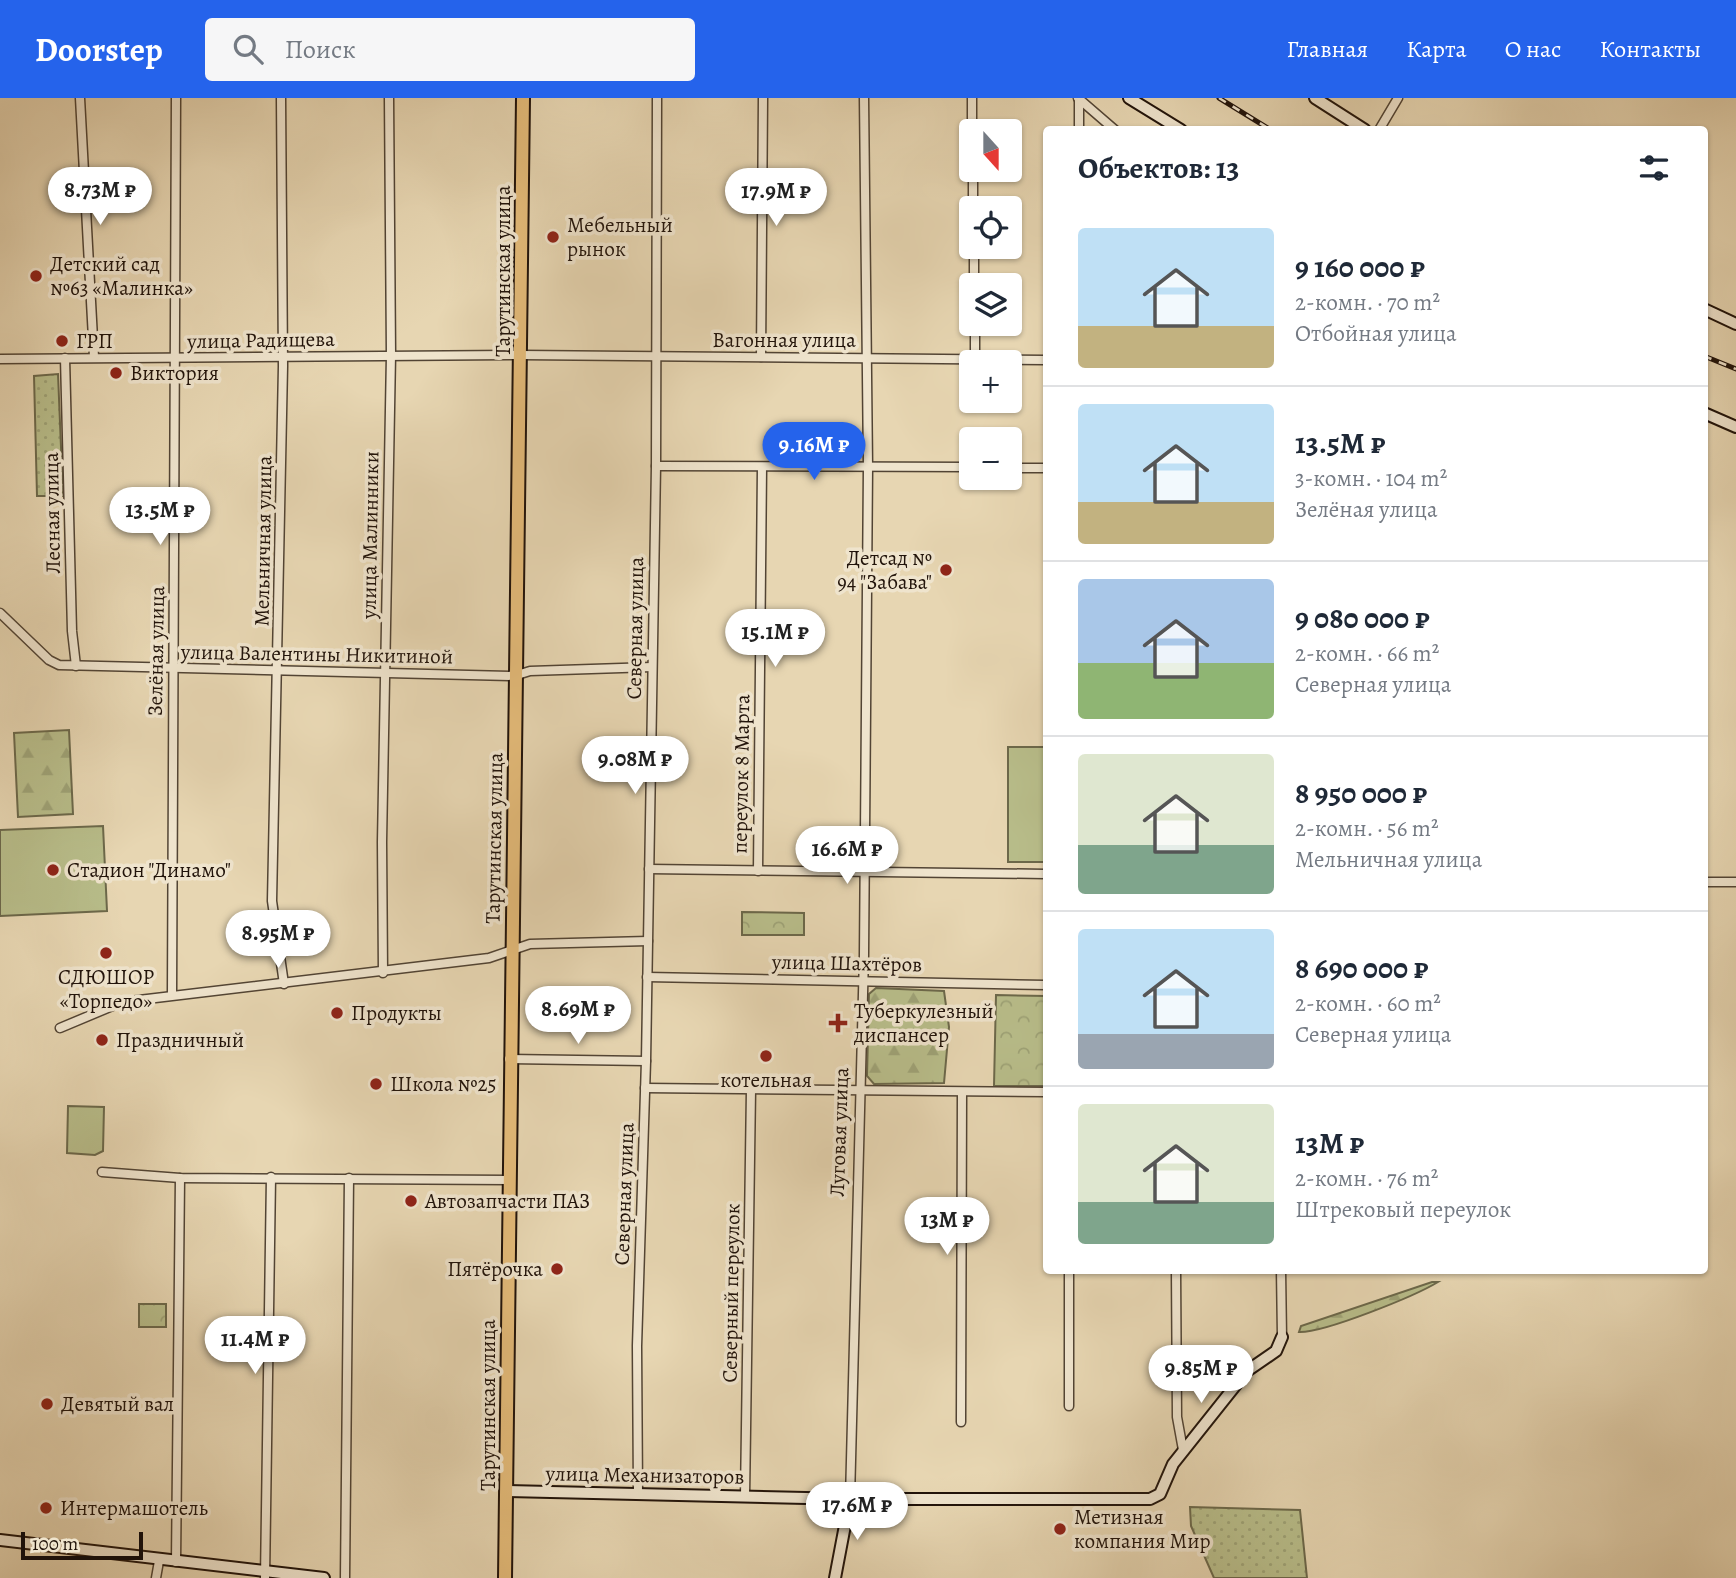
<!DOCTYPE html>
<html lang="ru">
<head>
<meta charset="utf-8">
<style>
	:root { --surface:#fff; --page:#f6f6f7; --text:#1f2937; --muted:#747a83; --line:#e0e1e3; --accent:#2563eb }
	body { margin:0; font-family:Alegreya,serif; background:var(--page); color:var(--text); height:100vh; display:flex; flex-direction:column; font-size:26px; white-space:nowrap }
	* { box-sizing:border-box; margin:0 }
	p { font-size:23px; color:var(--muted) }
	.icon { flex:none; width:38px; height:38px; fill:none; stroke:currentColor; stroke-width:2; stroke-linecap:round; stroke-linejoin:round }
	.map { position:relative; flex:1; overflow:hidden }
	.panel { position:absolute; left:1043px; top:28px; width:665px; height:1148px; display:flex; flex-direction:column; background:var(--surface); border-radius:7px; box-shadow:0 2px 5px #0004 }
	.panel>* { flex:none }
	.needle { width:46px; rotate:159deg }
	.fabs { position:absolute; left:959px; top:21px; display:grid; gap:14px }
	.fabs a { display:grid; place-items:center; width:63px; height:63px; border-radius:7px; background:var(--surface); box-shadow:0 2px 5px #0004; font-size:35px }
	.scale { position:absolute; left:21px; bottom:18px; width:122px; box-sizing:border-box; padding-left:7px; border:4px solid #21130a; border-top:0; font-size:19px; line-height:24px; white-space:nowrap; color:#21130a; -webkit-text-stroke:5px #efe4cd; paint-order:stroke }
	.price { position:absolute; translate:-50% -60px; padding:0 16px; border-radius:24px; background:#fff; color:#222; font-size:23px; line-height:46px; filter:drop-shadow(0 2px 4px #0008) }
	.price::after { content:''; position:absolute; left:50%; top:42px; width:21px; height:16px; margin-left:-10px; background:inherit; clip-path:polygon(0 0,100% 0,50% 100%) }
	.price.current { background:var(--accent); color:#fff }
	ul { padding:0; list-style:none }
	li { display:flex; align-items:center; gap:21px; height:175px; padding:0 35px }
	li+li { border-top:2px solid var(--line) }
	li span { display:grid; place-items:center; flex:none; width:196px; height:140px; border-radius:7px; color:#555 }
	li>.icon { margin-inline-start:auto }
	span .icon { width:84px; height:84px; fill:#fffc; stroke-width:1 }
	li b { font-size:30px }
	h2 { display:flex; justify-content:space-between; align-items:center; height:84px; padding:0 35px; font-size:30px }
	header { display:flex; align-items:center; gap:42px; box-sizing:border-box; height:98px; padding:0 35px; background:var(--accent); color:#fff }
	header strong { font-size:33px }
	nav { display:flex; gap:38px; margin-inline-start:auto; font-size:24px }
	.search { width:490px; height:63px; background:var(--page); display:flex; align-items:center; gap:18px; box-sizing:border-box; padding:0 24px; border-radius:7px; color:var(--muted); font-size:26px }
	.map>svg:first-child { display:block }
</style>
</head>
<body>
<header>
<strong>Doorstep</strong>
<div class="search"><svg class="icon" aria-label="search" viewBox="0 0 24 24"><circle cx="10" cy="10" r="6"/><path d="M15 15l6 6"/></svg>Поиск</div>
<nav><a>Главная</a><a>Карта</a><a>О нас</a><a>Контакты</a></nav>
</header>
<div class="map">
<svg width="1736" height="1480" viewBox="0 0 1736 1480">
	<defs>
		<pattern id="grass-dots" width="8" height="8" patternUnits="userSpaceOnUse" patternTransform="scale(1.75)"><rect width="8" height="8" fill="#b8bd8a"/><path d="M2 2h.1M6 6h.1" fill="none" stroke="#9ea276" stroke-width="1.8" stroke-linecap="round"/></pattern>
		<pattern id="forest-firs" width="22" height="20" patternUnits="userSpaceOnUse" patternTransform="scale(1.75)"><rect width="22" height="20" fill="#b8bd8a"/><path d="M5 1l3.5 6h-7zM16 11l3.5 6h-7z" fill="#9ea276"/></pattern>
		<pattern id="park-crowns" width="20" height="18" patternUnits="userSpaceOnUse" patternTransform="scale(1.75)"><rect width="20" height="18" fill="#b8bd8a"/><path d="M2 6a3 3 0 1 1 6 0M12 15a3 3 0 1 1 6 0" fill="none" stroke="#9ea276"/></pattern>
	</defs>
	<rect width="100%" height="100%" fill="#e7d6b2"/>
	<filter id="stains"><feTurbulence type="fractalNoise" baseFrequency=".00286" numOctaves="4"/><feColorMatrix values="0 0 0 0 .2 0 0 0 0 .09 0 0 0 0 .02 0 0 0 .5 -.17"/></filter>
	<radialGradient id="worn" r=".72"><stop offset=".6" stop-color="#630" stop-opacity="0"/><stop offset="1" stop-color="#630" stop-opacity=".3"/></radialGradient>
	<!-- grass -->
	<g fill="url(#grass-dots)" stroke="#6c684a" stroke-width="2">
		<polygon points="58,276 63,398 37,398 34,278"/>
		<polygon points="1190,1409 1300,1412 1307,1480 1214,1480 1191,1428"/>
	</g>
	<!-- forest -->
	<g fill="url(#forest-firs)" stroke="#6c684a" stroke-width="2">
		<polygon points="69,632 73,716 18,719 14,635"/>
		<polygon points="876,890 944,893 949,929 944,985 874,986 867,978 869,896"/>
		<path d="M1432 1184H1438C1415 1198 1324 1235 1299 1234L1301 1228Z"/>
	</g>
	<!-- park -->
	<g fill="url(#park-crowns)" stroke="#6c684a" stroke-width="2">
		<polygon points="742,814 804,815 804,837 742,837"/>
		<polygon points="996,897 1046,898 1046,988 994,988"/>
		<rect x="139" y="1206" width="27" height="23"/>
	</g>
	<!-- pitch -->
	<g fill="#b8bd8a" stroke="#6c684a" stroke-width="2">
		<rect x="1008" y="649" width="38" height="115"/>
		<polygon points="103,728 107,813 0,818 0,732"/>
		<polygon points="68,1008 104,1009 103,1053 95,1057 67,1055"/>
	</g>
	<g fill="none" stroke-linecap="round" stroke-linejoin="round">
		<defs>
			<g id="street">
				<polyline points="80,0 94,259"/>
				<polyline points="281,0 283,268 272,803 284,886"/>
				<polyline points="972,0 972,33"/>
				<polyline points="1078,0 1115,32"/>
				<polyline points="1079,1 1079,32"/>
				<polyline points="1379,32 1398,0"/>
				<polyline points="973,72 973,110"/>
				<polyline points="974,149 974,187"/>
				<polyline points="975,226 975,262"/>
				<polyline points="761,259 763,0"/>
				<polyline points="65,260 72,533 76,568"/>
				<polyline points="0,261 522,257 1046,262"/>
				<polyline points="656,368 971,369"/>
				<polyline points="1010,370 1046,370"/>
				<polyline points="0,515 49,562 59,567 514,578 530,573 652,569"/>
				<polyline points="649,771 1046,776"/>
				<polyline points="758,773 762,369"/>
				<polyline points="1704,784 1736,784"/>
				<polyline points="383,875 382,744 391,257 389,0"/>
				<polyline points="647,879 1046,887"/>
				<polyline points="172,897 176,0"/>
				<polyline points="60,930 122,904 489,860 530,846 648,843"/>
				<polyline points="509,961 646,963"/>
				<polyline points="645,990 1046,994"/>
				<polyline points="102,1074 180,1080 509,1082"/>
				<polyline points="1069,1172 1069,1308"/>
				<polyline points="1176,1172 1177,1319 1183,1352"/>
				<polyline points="1281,1172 1282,1239"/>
				<polyline points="961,1324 962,994"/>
				<polyline points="638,1396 637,1248 646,963 656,368 657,0"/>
				<polyline points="745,1398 751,992"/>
				<polyline points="850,1401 864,857 868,369 864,0"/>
				<polyline points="176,1464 180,1080"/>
				<polyline points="156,1480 159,1463"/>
				<polyline points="265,1480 271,1079"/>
				<polyline points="345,1480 349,1080"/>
			</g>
			<g id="secondary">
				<polyline points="1129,0 1181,32"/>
				<polyline points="1315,0 1365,32"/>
				<polyline points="1704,211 1736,226"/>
				<polyline points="1704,315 1736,329"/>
				<polyline points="507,1393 850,1401 1150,1401 1160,1396 1173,1366 1247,1273 1276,1253 1282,1239"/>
				<polyline points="0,1442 324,1480"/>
				<polyline points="835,1480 850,1401"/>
			</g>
			<polyline id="primary" points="505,1480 523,0"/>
		</defs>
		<!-- street casing -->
		<use href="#street" stroke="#524434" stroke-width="11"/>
		<!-- secondary casing -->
		<use href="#secondary" stroke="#21130a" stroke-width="14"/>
		<!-- primary casing -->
		<use href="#primary" stroke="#21130a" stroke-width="16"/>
		<!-- street -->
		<use href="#street" stroke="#efe4cd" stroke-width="8"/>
		<!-- secondary -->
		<use href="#secondary" stroke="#efe4cd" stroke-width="10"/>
		<!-- primary -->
		<use href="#primary" stroke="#e4bb79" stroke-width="12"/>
		<defs>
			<g id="rail">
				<polyline points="1219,0 1271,32"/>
				<polyline points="1704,258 1736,271"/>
			</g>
		</defs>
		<!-- rail casing -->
		<use href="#rail" stroke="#21130a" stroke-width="5"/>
		<!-- rail -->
		<use href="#rail" stroke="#efe4cd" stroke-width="2.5" stroke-dasharray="8" stroke-linecap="butt"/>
	</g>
	<!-- markers -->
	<g fill="#8f2418" stroke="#efe4cd" stroke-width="2.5">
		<circle cx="553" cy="139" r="7"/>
		<circle cx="36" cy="178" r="7"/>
		<circle cx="62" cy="243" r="7"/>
		<circle cx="116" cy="275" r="7"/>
		<circle cx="946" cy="472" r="7"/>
		<circle cx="53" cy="772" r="7"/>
		<circle cx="106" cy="855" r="7"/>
		<circle cx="337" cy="915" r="7"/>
		<path d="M834.5 914.5h7v7h7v7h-7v7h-7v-7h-7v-7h7z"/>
		<circle cx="102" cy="942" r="7"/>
		<circle cx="766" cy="958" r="7"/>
		<circle cx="376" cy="986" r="7"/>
		<circle cx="411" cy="1103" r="7"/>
		<circle cx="557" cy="1171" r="7"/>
		<circle cx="47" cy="1306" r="7"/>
		<circle cx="46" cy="1410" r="7"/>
		<circle cx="1060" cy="1431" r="7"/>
	</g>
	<g text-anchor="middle" stroke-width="7" stroke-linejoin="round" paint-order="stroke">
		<!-- poi labels -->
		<g font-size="21" fill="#21130a" stroke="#efe4cd" text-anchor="start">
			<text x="567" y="134">Мебельный<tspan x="567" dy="24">рынок</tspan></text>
			<text x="50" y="173">Детский сад<tspan x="50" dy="24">№63 «Малинка»</tspan></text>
			<text x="76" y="250">ГРП</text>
			<text x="130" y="282">Виктория</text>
			<text x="932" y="467" text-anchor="end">Детсад №<tspan x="932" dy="24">94 "Забава"</tspan></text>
			<text x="67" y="779">Стадион "Динамо"</text>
			<text x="106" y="886" text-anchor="middle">СДЮШОР<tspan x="106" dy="24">«Торпедо»</tspan></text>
			<text x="854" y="920">Туберкулезный<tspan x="854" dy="24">диспансер</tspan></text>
			<text x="351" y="922">Продукты</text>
			<text x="116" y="949">Праздничный</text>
			<text x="766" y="989" text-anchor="middle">котельная</text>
			<text x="390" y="993">Школа №25</text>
			<text x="425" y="1110">Автозапчасти ПАЗ</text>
			<text x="543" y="1178" text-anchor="end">Пятёрочка</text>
			<text x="61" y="1313">Девятый вал</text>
			<text x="60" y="1417">Интермашотель</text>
			<text x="1074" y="1426">Метизная<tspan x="1074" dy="24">компания Мир</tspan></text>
		</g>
		<!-- street labels -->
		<g font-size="21" fill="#21130a" stroke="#efe4cd">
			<text transform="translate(503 173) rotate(-90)" y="7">Тарутинская улица</text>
			<text transform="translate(261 242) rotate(-1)" y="7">улица Радищева</text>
			<text x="784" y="249">Вагонная улица</text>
			<text transform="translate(52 415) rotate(-91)" y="7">Лесная улица</text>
			<text transform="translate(370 437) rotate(-89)" y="7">улица Малинники</text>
			<text transform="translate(263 443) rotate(-89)" y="7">Мельничная улица</text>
			<text transform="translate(635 530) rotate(-89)" y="7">Северная улица</text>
			<text transform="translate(156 553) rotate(-89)" y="7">Зелёная улица</text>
			<text transform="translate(317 556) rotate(1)" y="7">улица Валентины Никитиной</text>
			<text transform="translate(741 676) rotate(-89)" y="7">переулок 8 Марта</text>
			<text transform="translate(494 740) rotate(-89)" y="7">Тарутинская улица</text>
			<text transform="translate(847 865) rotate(1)" y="7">улица Шахтёров</text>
			<text transform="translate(839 1034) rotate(-88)" y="7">Луговая улица</text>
			<text transform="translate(624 1096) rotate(-88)" y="7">Северная улица</text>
			<text transform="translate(731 1195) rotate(-89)" y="7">Северный переулок</text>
			<text transform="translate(488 1307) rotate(-90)" y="7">Тарутинская улица</text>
			<text transform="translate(645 1377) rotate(1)" y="7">улица Механизаторов</text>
		</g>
	</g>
	<rect width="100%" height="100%" filter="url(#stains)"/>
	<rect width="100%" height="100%" fill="url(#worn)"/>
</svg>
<div class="fabs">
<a><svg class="needle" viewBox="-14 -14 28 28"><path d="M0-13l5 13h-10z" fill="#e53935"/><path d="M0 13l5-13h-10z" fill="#747a83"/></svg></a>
<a><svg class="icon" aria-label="locate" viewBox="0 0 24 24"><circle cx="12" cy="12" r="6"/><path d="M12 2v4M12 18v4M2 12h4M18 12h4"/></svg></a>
<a><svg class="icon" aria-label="layers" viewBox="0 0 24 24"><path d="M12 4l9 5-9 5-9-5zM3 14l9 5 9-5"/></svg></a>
<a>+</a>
<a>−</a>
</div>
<div class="scale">100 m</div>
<b class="price" style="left:100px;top:129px">8.73M ₽</b>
<b class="price" style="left:776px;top:130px">17.9M ₽</b>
<b class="price current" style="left:814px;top:384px">9.16M ₽</b>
<b class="price" style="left:160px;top:449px">13.5M ₽</b>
<b class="price" style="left:775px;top:571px">15.1M ₽</b>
<b class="price" style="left:635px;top:698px">9.08M ₽</b>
<b class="price" style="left:847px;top:788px">16.6M ₽</b>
<b class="price" style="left:278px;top:872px">8.95M ₽</b>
<b class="price" style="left:578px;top:948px">8.69M ₽</b>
<b class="price" style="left:947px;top:1159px">13M ₽</b>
<b class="price" style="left:255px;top:1278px">11.4M ₽</b>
<b class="price" style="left:1201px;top:1307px">9.85M ₽</b>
<b class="price" style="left:857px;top:1444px">17.6M ₽</b>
<section class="panel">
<h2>Объектов: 13<svg class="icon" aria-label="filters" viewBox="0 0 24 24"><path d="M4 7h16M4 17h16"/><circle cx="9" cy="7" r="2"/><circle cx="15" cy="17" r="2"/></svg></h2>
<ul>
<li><span style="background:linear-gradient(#bfe0f5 70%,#c2b280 0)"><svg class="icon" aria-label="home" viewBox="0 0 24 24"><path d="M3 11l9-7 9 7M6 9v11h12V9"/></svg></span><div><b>9 160 000 ₽</b><p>2-комн. · 70 m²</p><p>Отбойная улица</p></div></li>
<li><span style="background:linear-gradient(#bfe0f5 70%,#c2b280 0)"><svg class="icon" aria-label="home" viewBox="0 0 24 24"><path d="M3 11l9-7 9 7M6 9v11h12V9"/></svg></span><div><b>13.5M ₽</b><p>3-комн. · 104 m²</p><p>Зелёная улица</p></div></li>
<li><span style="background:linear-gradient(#a9c7e8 60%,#8fb573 0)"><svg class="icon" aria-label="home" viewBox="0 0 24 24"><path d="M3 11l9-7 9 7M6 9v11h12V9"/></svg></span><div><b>9 080 000 ₽</b><p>2-комн. · 66 m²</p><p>Северная улица</p></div></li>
<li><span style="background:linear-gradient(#dfe7d0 65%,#7fa58c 0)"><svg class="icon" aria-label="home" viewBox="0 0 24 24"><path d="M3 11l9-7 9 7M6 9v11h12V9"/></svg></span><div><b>8 950 000 ₽</b><p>2-комн. · 56 m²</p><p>Мельничная улица</p></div></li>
<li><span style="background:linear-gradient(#bfe0f5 75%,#9aa5b1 0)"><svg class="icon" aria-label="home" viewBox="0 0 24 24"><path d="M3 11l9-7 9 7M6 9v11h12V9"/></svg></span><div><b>8 690 000 ₽</b><p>2-комн. · 60 m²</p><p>Северная улица</p></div></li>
<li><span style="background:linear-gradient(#dfe7d0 70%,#7fa58c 0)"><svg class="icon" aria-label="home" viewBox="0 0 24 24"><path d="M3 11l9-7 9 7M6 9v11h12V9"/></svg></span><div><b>13M ₽</b><p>2-комн. · 76 m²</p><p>Штрековый переулок</p></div></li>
</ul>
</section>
</div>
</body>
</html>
